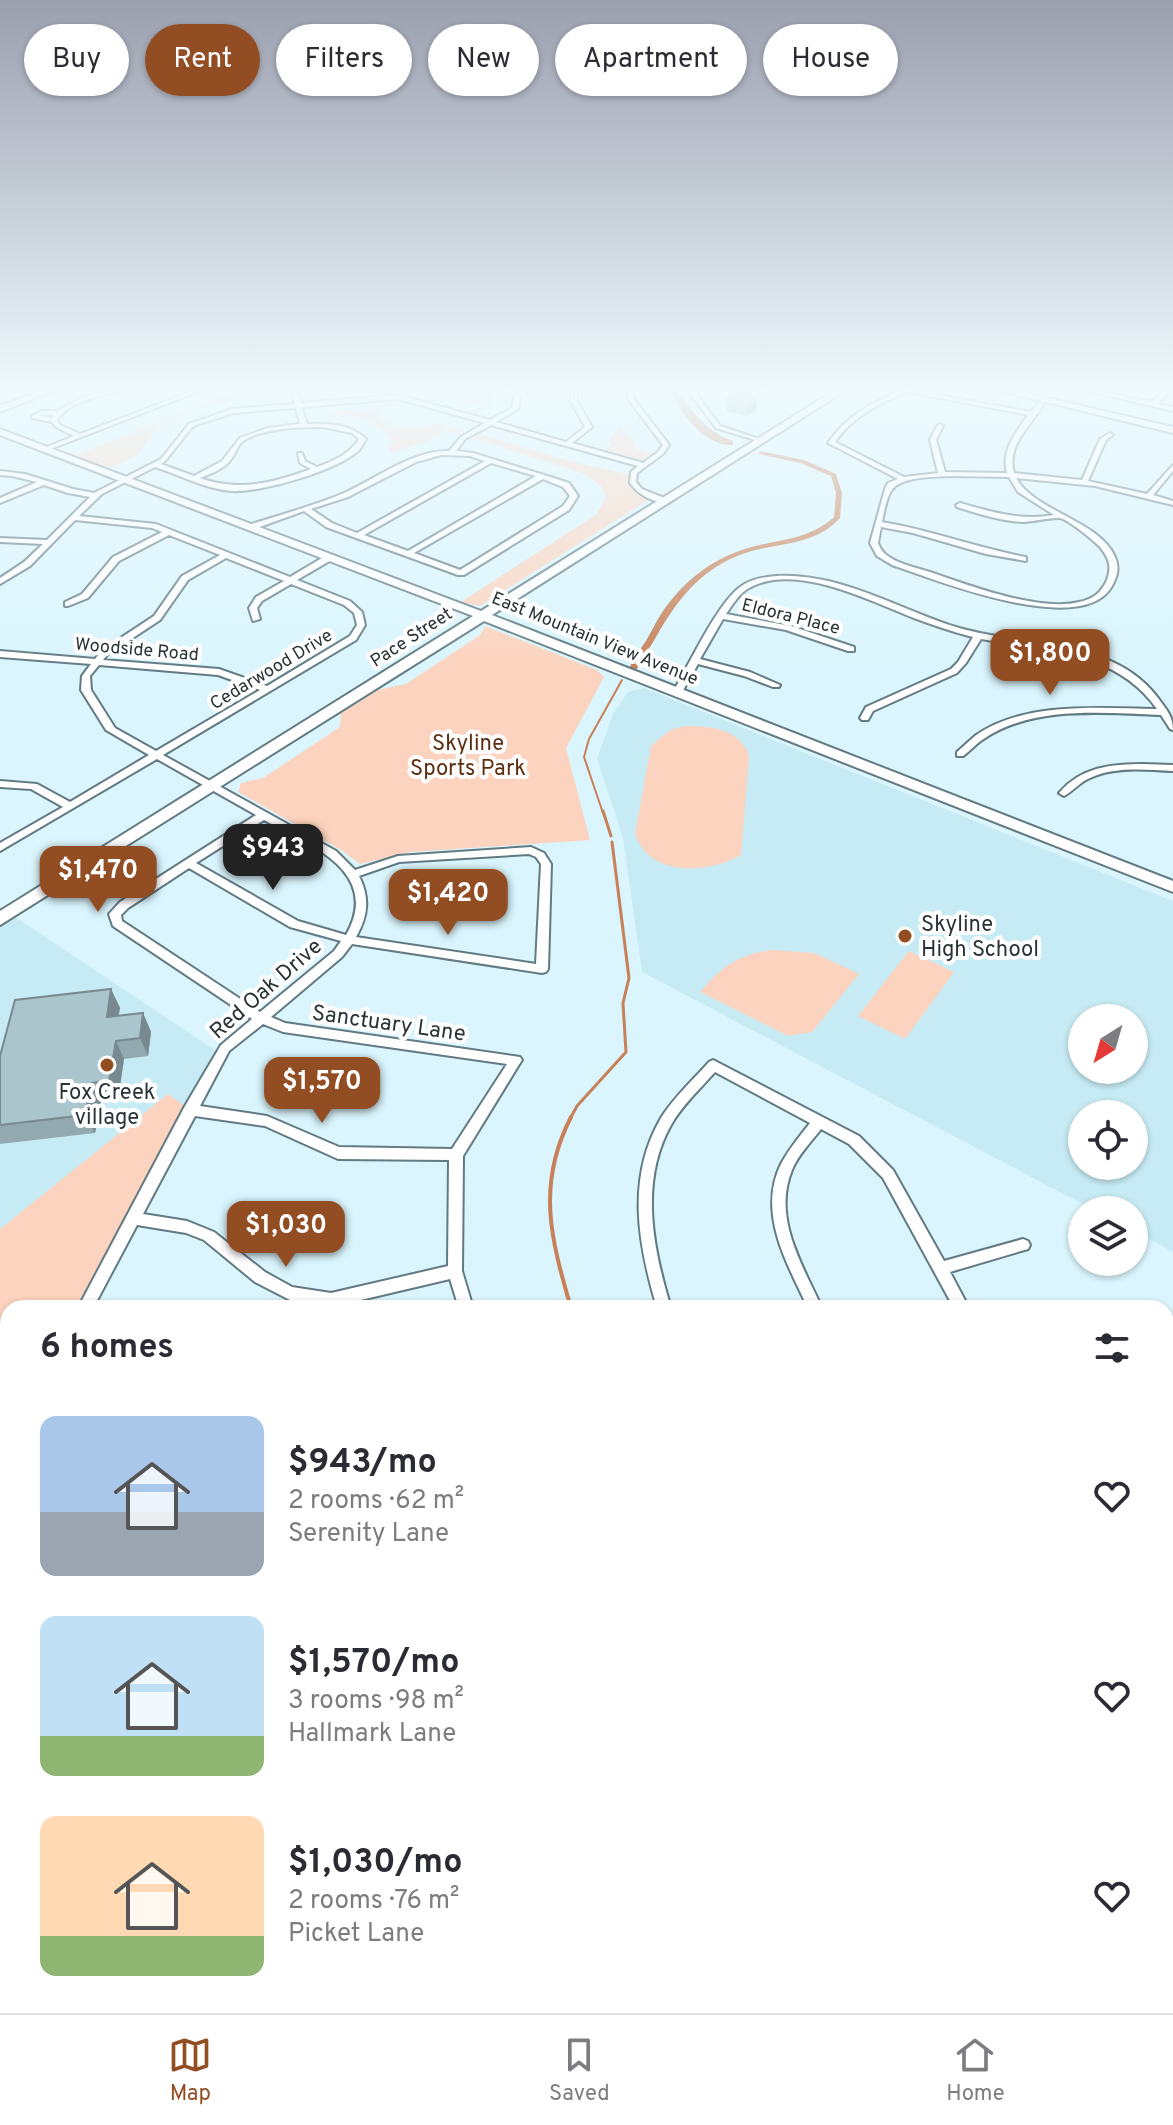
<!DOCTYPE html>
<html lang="en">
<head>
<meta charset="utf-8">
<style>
	:root { --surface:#fff; --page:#f2f2f3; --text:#2b2b33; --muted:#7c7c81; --line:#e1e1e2; --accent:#924d23 }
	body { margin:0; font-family:Overpass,sans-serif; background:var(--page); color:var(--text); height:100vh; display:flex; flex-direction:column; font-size:30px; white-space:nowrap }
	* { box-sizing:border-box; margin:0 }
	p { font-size:26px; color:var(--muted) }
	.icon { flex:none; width:44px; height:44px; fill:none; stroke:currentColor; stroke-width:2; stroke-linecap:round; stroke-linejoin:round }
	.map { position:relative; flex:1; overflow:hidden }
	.side { position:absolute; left:0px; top:1300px; width:1174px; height:714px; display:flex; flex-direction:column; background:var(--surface); border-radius:24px 24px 0 0; box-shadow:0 2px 6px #0004 }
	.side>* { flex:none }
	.guide { position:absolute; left:24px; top:24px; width:1126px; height:72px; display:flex; gap:16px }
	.needle { width:52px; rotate:217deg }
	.controls { position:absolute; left:1068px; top:1004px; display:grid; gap:16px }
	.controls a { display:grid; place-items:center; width:80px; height:80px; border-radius:50%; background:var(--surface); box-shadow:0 2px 6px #0004; font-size:40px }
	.price { position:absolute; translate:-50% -68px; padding:0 18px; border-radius:16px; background:var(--accent); color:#fff; font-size:26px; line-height:52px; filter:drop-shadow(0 2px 4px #0008) }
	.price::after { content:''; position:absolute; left:50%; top:48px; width:24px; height:18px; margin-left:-12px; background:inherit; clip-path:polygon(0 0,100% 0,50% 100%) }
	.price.active { background:#222; color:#fff }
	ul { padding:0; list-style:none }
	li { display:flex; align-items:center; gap:24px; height:200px; padding:0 40px }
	li span { display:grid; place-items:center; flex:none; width:224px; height:160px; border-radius:16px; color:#555 }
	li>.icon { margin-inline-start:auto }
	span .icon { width:96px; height:96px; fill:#fffc; stroke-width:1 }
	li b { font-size:34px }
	h2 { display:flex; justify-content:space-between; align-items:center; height:96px; padding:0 40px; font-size:34px }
	.pill { padding:0 28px; border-radius:36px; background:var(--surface); box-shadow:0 2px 6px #0004; font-size:28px; line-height:72px }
	.pill.active { background:var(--accent); color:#fff }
	.tabs { display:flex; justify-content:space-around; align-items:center; height:112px; border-top:2px solid var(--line); background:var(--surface); font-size:22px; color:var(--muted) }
	.tabs a { display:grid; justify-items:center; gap:4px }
	.tabs .active { color:var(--accent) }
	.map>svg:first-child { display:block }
</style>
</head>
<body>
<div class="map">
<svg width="1173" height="2013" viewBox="0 0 1173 2013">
	<rect width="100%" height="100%" fill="#daf5fd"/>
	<!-- built -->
	<g fill="#c7ebf5" fill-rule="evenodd">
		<path d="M644 688 1173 901V1252L1134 1231V1210H1094L642 972 623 838 597 758 614 712 628 692ZM1082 1018H1134V1070H1082ZM1082 1114H1134V1166H1082Z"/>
		<polygon points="0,907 221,1054 190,1110 168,1095 0,1229"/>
	</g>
	<!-- green -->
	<g fill="#fcd3be">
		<polygon points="242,389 264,389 259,397 213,404 173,418 154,431 137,456 103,471 69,458"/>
		<path d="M414 389H492L491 406 471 417 467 416 482 406 422 389 384 408 380 413 382 419 392 425 410 428 440 423 469 434 474 432 570 461 631 475 632 482 653 497 480 606 461 602 597 514 606 497 601 486 585 474 447 430 424 443 393 452 389 451 393 441C376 420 367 417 339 414L326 425 330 412 379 408 391 397 387 396 388 392H412Z"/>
		<polygon points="620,425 636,445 635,449 658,455 643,465 599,454 612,444 608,442"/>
		<polygon points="485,626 597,670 604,677 566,748 590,840 411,852 360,864 341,850 238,792 241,783 263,778 340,727 341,713 378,690 406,684 480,635"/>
		<path d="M686 726C711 726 740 729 749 756L741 855C707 874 651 878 635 834L651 746 670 730Z"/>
		<path d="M772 950 814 953 859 974 812 1032 788 1036 700 992C721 967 739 954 772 950Z"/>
		<polygon points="909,951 954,972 905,1039 858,1016"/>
		<polygon points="168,1094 190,1110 85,1308 8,1308 8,1393 0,1401 0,1229"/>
	</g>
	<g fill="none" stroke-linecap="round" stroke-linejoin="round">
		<!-- stream-far2 -->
		<polyline stroke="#c78058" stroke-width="2" points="603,813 584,757 589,739 622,680"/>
		<!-- stream-far1 -->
		<g stroke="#c78058" stroke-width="3">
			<polyline points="603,811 611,836"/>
			<polyline points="570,1119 577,1106 626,1052 623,1003 629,978 612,842"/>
		</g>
		<!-- stream -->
		<path stroke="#c78058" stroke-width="4" d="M571 1308C551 1239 536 1185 571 1117"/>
		<!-- canal -->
		<path fill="#c78058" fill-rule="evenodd" d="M761 451 804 460 836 474 842 493 840 518C817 543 786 543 755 550 706 563 680 595 656 637 650 648 642 657 637 669H631L630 667C634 657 640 650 646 641 651 632 656 622 661 614 682 582 711 559 748 548 779 539 809 540 834 517L836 493 831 476 800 463 759 454V452Z"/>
		<!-- river -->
		<path fill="#c78058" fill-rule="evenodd" d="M671 389H679C692 413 706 431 733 441V445C703 446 680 413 671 389Z"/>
		<defs>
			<g id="street">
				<path d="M114 389H123C101 398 73 398 57 420L60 425 80 434 198 389H205L48 450H44V448L74 436 56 427 52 422 32 418V416L41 411H57L81 398ZM42 415H54L52 418 40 416Z"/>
				<path d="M516 389H522L518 409 496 422 566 442 585 427 571 401V389H577V401L592 427 572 443 643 463 658 452 663 445 628 399 627 389H633L634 399 669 445 663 454 637 473 636 482 642 489 667 499V503C653 502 638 495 630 483L631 472 638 466 491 425 465 439 456 451 473 453 544 475 569 483 578 496 569 510 464 575H458L326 527 304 511 254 529H248V525C280 515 313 506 344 493 376 479 412 450 449 451L461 437 485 423 398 399 302 407 307 424C328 423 350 424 366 439 364 442 362 446 360 449 340 470 260 493 232 491 205 489 180 475 155 467L102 494 79 516 156 524 290 577 327 555H333V559L297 580 350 601 362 612 365 625 356 640 163 755 336 851 355 870 398 856 531 847 544 853 551 864 548 969 546 972 542 973 352 944 342 957 271 1017 285 1023 520 1057 522 1060 520 1063 463 1156 462 1271 473 1308H459L450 1279 331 1307 290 1300 255 1282 204 1240 186 1233 137 1225 93 1308H78L185 1106 221 1045 252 1019 113 926 109 914 120 902 256 815 157 759 0 851V843L63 807 31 789 0 787V781L37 784 70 802 149 755 106 730 81 690 82 676 91 664 0 657V651L95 659 101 651 154 616 182 576 220 555 169 535 119 561 88 598 68 606H65V602L82 594 113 557 162 532 152 528 75 520 30 566 0 584V578L24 562 43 544 0 542V538L47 540 90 497 68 493 44 485 0 503V498L37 482 12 476 0 475V471L25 474 73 489 94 493 161 459 189 424 232 409 295 404 292 393 295 391 298 393 301 403 398 395 490 420 512 408ZM296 408 300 424 268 428 240 438 222 461 194 476 161 464 165 461 193 426 233 413ZM323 427 352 433 359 439C350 454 333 461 317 467L305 461 302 453H298L300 463 311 469C273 483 239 492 200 478 212 473 225 469 232 458 236 453 237 446 242 442 260 428 301 427 323 427ZM441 455 470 456 485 461 357 533 332 523 311 509 348 497 416 462ZM491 463 536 476 408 551 364 535ZM543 479 563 487 570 496 563 506 460 570 414 553ZM226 558 284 581 256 597 249 608 253 621 260 619 257 608 262 601 291 584 344 605 354 613 357 625 350 636 267 686 219 669 103 660 107 655 160 620 188 580ZM99 665 218 675 260 690 156 751 115 728 91 690 90 676ZM264 820C308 844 383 871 346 935L298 921 196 863ZM529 854 536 857 541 864 536 964 356 937C368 916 370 898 359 876L399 862ZM189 868 290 927 341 941 334 951 260 1012 122 921 121 915 128 908ZM263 1024 283 1032 507 1064 452 1149 339 1147 267 1116 200 1106 229 1051ZM195 1116 265 1126 338 1159 449 1160 448 1266 331 1293 292 1287 265 1272 214 1232 187 1221 143 1214Z"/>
				<polygon points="693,389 697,389 697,395 720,426 762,440 762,442 716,428 691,395"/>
				<path d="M906 389 1031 412 1042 399H1046C1036 423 1005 442 1014 473L1082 480 1100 439 1110 433 1113 435 1106 440 1088 481 1147 494 1173 465V471L1153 495 1173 501V505L1095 486 1016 478C1035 512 1099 520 1115 557 1120 568 1117 577 1112 586 1082 639 936 580 892 565L877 556 870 543 885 489 888 483 898 479 828 443C846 416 875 400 906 389ZM908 392 1028 415C1015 433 1001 451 1007 473L945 472 936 440 943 426 940 424 937 426 930 440 938 473 904 477 835 442C852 417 880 403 908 392ZM952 476 1009 477 1018 492 1054 515C1021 521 992 512 960 503L956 505 957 507C979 514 1001 521 1023 522 1032 522 1054 517 1060 518 1069 520 1093 540 1100 547 1109 558 1112 567 1107 580 1101 593 1093 599 1079 602 1039 612 968 585 930 572 915 567 896 564 884 553 882 551 879 546 878 543L881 527 913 533 986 554 1026 561V557C977 548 931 530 882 522 884 512 886 500 891 491 900 476 936 477 952 476Z"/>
				<polygon points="1080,389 1089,389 1152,402 1166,389 1172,389 1158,404 1173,407 1173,411"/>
				<path d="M776 576C839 572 898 609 956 627 1023 648 1112 636 1158 698 1166 709 1173 716 1173 730L1170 729 1161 715C1104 713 1032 705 982 740 976 744 970 751 963 756H957V752C963 747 969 741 975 736 1024 701 1100 708 1157 709 1117 651 1044 650 981 639L966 663 957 673 873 711 868 720H862L860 718 866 707 951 669 958 662 973 637C953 632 933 625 914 618 870 601 797 563 751 587 740 592 733 604 726 614L791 626 854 647V651H848L786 630 723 619 700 659 750 672 780 685 779 687H773L744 676 698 664 681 694H675L673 692C689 665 717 604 740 587 750 579 764 577 776 576Z"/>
				<path d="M1143 764 1173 765V771C1146 770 1115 766 1090 778 1080 782 1073 791 1064 796L1059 793C1081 767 1111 764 1143 764Z"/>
				<path d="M713 1060 859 1136 893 1170 944 1261 1023 1239 1028 1241 1030 1245 1028 1249 950 1272 969 1308H954L883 1178 849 1144 821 1129C811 1142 798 1155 792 1170 772 1218 803 1266 822 1308H808C787 1263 757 1213 781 1164 789 1149 800 1136 810 1123L715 1072C700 1089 682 1105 671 1125 639 1182 653 1249 671 1308H657C638 1244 626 1178 661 1118 674 1097 693 1080 709 1062Z"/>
				<polygon points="8,1385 8,1404 0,1409 0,1390"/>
				<polygon points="0,1494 8,1498 8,1518 0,1514"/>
				<polygon points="1166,1729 1173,1732 1173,1752 1166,1749"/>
				<polygon points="222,2006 246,2006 243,2013 219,2013"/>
				<polygon points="479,2006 504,2006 507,2013 482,2013"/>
				<polygon points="668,2006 690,2006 687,2013 665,2013"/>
			</g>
			<g id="secondary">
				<polygon points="47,389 59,389 0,412 0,406"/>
				<polygon points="837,389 848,389 492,615 1173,881 1173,892 484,621 0,925 0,911 473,616 0,435 0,429 481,611"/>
				<polygon points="993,389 1008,389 1173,427 1173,433"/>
				<polygon points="1173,1352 1173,1378 1166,1381 1166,1355"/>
				<polygon points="0,1758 8,1761 8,1795 0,1792"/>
				<polygon points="186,2006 221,2006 224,2013 189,2013"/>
				<polygon points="888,2006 920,2006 918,2013 886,2013"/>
			</g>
		</defs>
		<!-- street casing -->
		<use href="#street" stroke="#627a82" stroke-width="4"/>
		<!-- secondary casing -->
		<use href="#secondary" stroke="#627a82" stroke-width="4"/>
		<!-- street -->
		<use href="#street" fill="#fff" fill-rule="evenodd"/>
		<!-- secondary -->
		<use href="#secondary" fill="#fff" fill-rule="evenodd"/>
	</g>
	<!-- wall -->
	<g fill="#93a9b0">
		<polygon points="737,393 756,410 746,416 726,411 727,399"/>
		<polygon points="111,989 120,1008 118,1016 143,1013 151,1032 148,1056 124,1059 118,1099 101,1101 95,1133 0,1144 0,1056"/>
	</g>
	<!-- shaded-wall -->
	<g fill="#788a90">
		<polygon points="757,398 756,410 746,416 747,405"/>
		<polygon points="111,989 120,1008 115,1036 107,1017"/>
		<polygon points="143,1013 151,1032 148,1056 140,1038"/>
		<polygon points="116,1041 124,1059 118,1099 109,1081"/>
		<polygon points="92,1083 101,1101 95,1133 85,1115"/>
	</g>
	<!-- building -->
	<g fill="#abc5cd" stroke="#788a90" stroke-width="2">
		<polygon points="737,393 757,398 747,405 727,399"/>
		<polygon points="111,989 107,1017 143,1013 140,1038 116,1041 109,1081 92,1083 85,1115 0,1125 0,1056 15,1000"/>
	</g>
	<!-- sky -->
	<linearGradient id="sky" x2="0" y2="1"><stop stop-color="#9b9fae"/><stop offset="0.58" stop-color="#eefafe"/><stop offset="1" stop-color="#eefafe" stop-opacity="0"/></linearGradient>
	<rect width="1173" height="670" fill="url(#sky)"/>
	<!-- markers -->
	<g fill="#924d23" stroke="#fff" stroke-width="3">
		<circle cx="905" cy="936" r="8"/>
		<circle cx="107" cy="1065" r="8"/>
	</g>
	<g text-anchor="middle" stroke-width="8" stroke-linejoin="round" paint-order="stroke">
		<!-- far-street labels -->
		<g font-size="18" fill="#293336" stroke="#fff">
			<text transform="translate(791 616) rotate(14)" y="6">Eldora Place</text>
			<text transform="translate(411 637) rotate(-33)" y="6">Pace Street</text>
			<text transform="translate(595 638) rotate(22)" y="6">East Mountain View Avenue</text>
			<text transform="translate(137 649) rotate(5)" y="6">Woodside Road</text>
			<text transform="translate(271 669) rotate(-31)" y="6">Cedarwood Drive</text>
		</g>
		<!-- park labels -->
		<g font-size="22" fill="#5e2e11" stroke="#fff">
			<text x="468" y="750">Skyline<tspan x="468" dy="25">Sports Park</tspan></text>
		</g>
		<!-- poi labels -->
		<g font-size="22" fill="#293336" stroke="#fff" text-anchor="start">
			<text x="921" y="931">Skyline<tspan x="921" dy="25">High School</tspan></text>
			<text x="107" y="1099" text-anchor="middle">Fox Creek<tspan x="107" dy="25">village</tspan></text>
		</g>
		<!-- street labels -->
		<g font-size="22" fill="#293336" stroke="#fff">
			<text transform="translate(265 988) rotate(-41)" y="8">Red Oak Drive</text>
			<text transform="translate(389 1022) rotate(8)" y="8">Sanctuary Lane</text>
		</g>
	</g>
</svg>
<div class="controls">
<a><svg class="needle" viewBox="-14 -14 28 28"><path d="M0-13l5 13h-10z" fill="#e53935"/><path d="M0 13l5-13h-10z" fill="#7c7c81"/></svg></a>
<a><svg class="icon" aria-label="locate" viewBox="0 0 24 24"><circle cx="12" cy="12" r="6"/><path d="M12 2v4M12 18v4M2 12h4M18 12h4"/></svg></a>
<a><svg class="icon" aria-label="layers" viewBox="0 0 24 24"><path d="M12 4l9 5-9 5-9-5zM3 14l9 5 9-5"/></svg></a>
</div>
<b class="price" style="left:1050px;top:697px">$1,800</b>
<b class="price active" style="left:273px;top:892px">$943</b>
<b class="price" style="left:98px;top:914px">$1,470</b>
<b class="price" style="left:448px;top:937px">$1,420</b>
<b class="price" style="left:322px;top:1125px">$1,570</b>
<b class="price" style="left:286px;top:1269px">$1,030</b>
<div class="guide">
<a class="pill">Buy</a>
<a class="pill active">Rent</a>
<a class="pill">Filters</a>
<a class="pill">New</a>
<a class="pill">Apartment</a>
<a class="pill">House</a>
</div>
<section class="side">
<h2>6 homes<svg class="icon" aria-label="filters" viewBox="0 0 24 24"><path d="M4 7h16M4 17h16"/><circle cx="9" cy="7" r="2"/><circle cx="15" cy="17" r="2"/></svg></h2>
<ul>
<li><span style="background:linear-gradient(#a9c7e8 60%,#9aa5b1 0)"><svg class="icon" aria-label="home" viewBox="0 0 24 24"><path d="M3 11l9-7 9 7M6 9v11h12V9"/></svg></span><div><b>$943/mo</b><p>2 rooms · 62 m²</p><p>Serenity Lane</p></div><svg class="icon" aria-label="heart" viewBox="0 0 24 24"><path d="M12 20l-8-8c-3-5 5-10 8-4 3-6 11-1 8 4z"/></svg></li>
<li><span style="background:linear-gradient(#bfe0f5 75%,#8fb573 0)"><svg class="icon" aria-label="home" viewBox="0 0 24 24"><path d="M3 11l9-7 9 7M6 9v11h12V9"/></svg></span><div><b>$1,570/mo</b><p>3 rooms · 98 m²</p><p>Hallmark Lane</p></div><svg class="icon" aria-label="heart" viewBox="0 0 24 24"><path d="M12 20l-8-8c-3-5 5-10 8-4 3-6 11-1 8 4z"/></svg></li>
<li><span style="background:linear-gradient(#ffd9b3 75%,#8fb573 0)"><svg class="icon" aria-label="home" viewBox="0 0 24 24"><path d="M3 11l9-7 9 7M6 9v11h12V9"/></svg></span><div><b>$1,030/mo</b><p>2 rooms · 76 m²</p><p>Picket Lane</p></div><svg class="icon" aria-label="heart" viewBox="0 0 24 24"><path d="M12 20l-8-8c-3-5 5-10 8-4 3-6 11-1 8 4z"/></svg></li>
</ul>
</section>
</div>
<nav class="tabs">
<a class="active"><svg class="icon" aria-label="map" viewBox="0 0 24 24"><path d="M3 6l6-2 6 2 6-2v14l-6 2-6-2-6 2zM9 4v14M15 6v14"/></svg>Map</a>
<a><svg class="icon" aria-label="saved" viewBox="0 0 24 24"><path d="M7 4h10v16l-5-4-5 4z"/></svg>Saved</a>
<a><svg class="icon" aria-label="home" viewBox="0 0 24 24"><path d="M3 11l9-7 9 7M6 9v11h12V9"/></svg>Home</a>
</nav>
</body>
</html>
